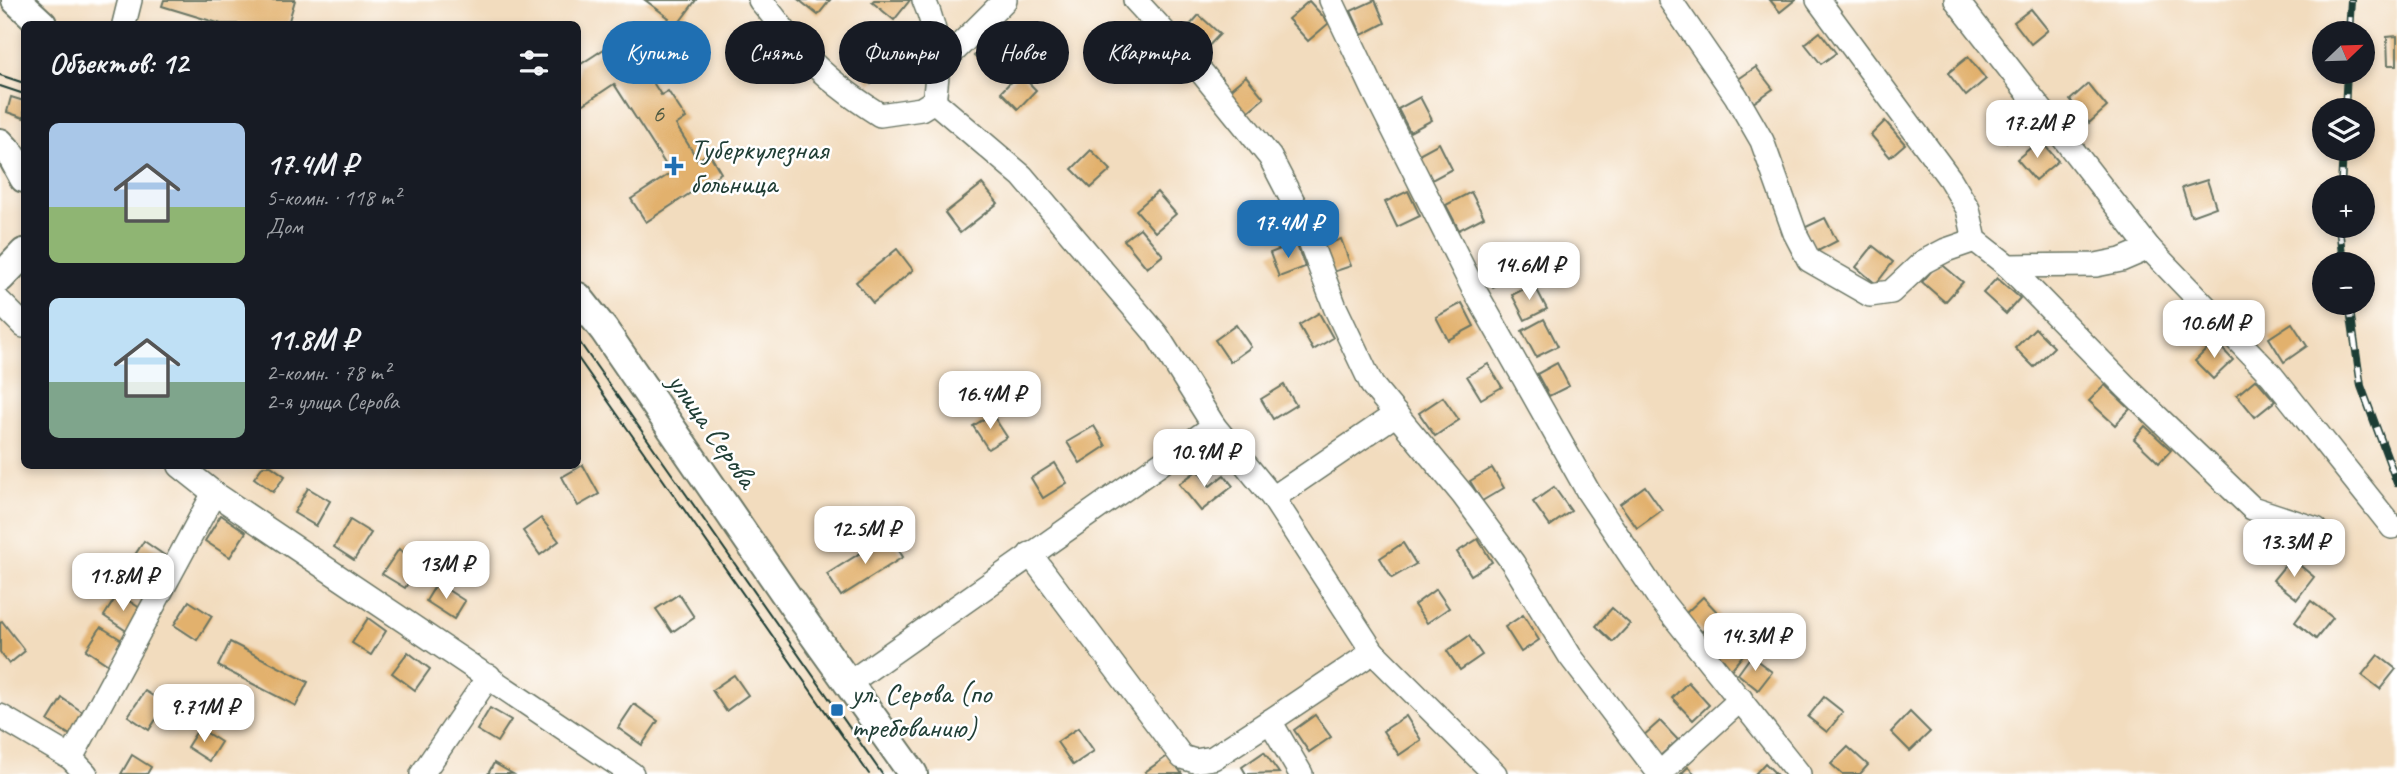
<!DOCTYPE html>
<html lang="ru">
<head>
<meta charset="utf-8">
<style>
	:root { --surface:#171b24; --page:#242831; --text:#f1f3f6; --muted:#9ea1a6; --accent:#1f6fb2 }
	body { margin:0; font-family:Caveat,sans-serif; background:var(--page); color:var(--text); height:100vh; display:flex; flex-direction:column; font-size:26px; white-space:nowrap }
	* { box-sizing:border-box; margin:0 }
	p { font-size:23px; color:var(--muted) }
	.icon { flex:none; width:38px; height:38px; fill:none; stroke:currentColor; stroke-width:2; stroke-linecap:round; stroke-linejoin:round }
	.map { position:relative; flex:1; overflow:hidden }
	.drawer { position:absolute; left:21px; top:21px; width:560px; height:448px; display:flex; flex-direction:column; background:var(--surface); border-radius:10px; box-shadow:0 4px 10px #0003 }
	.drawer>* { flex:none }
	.hud { position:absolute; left:602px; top:21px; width:665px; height:63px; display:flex; gap:14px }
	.needle { width:46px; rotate:67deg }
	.buttons { position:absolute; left:2312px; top:21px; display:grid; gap:14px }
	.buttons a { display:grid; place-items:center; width:63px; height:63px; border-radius:50%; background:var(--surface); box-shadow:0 4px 10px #0003; font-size:35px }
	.price { position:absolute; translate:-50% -60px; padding:0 16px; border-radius:14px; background:#fff; color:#222; font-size:23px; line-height:46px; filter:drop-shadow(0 2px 4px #0008) }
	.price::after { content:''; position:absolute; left:50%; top:42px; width:21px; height:16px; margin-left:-10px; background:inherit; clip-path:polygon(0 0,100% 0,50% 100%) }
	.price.active { background:var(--accent); color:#fff }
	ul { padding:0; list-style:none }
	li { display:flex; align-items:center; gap:21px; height:175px; padding:0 28px }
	li span { display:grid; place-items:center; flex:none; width:196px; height:140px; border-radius:10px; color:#555 }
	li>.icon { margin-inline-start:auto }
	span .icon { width:84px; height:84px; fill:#fffc; stroke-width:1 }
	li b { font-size:30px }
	h2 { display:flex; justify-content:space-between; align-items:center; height:84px; padding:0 28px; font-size:30px }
	.tag { padding:0 24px; border-radius:32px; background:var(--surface); box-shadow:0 4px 10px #0003; font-size:24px; line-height:63px }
	.tag.active { background:var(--accent); color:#fff }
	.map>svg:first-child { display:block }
</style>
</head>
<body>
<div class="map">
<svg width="2397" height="774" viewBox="0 0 2397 774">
	<rect width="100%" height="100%" fill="#fff"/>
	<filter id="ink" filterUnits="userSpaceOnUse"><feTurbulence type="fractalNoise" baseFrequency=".0143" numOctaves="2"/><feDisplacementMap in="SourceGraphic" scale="14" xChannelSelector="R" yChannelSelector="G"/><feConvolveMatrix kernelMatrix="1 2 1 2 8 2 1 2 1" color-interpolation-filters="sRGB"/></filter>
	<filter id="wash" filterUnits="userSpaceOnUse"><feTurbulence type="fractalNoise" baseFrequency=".00686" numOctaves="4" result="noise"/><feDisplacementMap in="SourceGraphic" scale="28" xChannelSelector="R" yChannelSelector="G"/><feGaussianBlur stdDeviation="1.57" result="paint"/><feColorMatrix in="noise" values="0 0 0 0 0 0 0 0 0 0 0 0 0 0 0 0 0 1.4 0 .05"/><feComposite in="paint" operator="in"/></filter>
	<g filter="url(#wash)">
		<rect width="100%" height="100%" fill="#f2dcbe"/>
		<g id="blocks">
			<!-- building -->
			<g fill="#e2b16d">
				<polygon points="164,0 295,0 288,24 221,24 162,6"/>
				<polygon points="645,0 696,0 669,36 644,53 646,57 640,62 661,95 668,91 686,118 676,125 698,160 709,153 721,173 646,222 631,199 671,173 614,84 578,108 578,66 630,32 638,43 662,27 669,18"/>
				<polygon points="799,0 830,0 818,15"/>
				<polygon points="874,0 910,0 894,20 872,2"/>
				<polygon points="1375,0 1385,23 1362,35 1351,11"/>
				<polygon points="1770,0 1795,0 1780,12"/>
				<polygon points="1309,1 1329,23 1308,41 1288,19"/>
				<polygon points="2031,9 2048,30 2031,44 2014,22"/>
				<polygon points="1199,15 1220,34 1202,53 1182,34"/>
				<polygon points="1820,32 1836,53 1821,64 1805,44"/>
				<polygon points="2397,36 2397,65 2388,65 2387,37"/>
				<polygon points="992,38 1011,57 994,75 974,56"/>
				<polygon points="866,44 889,64 871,84 849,63"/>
				<polygon points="1968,57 1986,79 1966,96 1948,73"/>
				<polygon points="1756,67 1773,89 1753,103 1737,80"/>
				<polygon points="1019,73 1036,90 1018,109 1001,92"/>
				<polygon points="1246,76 1264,98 1245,114 1227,92"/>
				<polygon points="2088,84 2107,107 2089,123 2070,100"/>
				<polygon points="11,97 24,101 24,118 7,112"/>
				<polygon points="1420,97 1432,120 1410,132 1398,109"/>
				<polygon points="2009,107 2025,127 2006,142 1989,122"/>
				<polygon points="1885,121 1905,144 1890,157 1871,135"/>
				<polygon points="2040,140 2058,161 2035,180 2017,159"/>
				<polygon points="1439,143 1452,169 1430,181 1417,155"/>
				<polygon points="1091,150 1111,170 1091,188 1072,169"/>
				<polygon points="2207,180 2216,207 2191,216 2182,188"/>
				<polygon points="982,184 998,203 960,233 945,213"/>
				<polygon points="1408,191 1420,216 1397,227 1385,202"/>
				<polygon points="1157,192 1176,214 1155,232 1136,210"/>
				<polygon points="1471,192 1484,217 1459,230 1446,205"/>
				<polygon points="1825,218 1837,241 1816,252 1804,228"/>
				<polygon points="1140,228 1163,255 1147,268 1124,240"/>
				<polygon points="1341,239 1351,266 1327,274 1317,248"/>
				<polygon points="1296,243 1305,267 1279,277 1270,253"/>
				<polygon points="1873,246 1893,262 1876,284 1856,267"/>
				<polygon points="897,249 913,270 873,303 856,282"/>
				<polygon points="1500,253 1513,276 1493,287 1480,264"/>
				<polygon points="1939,262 1963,282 1945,302 1922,282"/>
				<polygon points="1997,278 2020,298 2006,314 1983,293"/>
				<polygon points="1534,284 1547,309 1525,320 1512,295"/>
				<polygon points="1462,303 1474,326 1448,340 1436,317"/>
				<polygon points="1319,313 1333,338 1313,350 1299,325"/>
				<polygon points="1544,319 1558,346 1536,357 1522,331"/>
				<polygon points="2292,323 2307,346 2284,362 2269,338"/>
				<polygon points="1236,325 1251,347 1230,362 1215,340"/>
				<polygon points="2035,328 2054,347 2034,367 2015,348"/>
				<polygon points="2215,341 2233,360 2213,379 2195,361"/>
				<polygon points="1557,363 1569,386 1549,396 1537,374"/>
				<polygon points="1488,364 1502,387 1481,399 1467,376"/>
				<polygon points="2256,379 2275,401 2255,417 2237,395"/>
				<polygon points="1284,385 1296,405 1273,419 1261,399"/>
				<polygon points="2105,385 2130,409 2115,425 2089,401"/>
				<polygon points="1443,397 1459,420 1435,436 1419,413"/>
				<polygon points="992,414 1007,437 988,449 973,426"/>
				<polygon points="1094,426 1106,446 1080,463 1067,442"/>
				<polygon points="2145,426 2171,450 2159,463 2134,439"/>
				<polygon points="1055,463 1067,483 1043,498 1031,478"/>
				<polygon points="583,465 599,494 578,506 562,477"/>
				<polygon points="263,466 271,466 285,476 273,492 254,478"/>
				<polygon points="1492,468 1504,488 1482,501 1470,481"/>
				<polygon points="1198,470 1210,486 1224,475 1233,486 1201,511 1179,484"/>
				<polygon points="1645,486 1662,510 1637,528 1620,504"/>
				<polygon points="1554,487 1571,511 1550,526 1533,502"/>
				<polygon points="308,488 330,501 316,526 294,513"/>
				<polygon points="221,515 246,532 230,557 205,541"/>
				<polygon points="541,518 559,541 540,555 523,531"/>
				<polygon points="350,520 371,533 354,560 334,547"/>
				<polygon points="889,535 903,557 841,596 827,574"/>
				<polygon points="1478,539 1492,562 1471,575 1457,552"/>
				<polygon points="144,541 167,557 153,579 129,564"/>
				<polygon points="1403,543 1416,564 1392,578 1380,558"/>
				<polygon points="399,549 419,565 405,588 382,574"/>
				<polygon points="2291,558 2314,577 2297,599 2273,580"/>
				<polygon points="437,583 465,601 454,619 426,601"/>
				<polygon points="1436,589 1449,608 1427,623 1414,605"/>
				<polygon points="118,594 143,610 128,632 104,616"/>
				<polygon points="679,594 694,617 672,632 656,609"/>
				<polygon points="1703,597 1720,615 1702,632 1685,614"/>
				<polygon points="189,601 212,616 197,640 174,625"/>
				<polygon points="2311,601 2333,618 2316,639 2295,622"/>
				<polygon points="1612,608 1630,624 1613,642 1596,626"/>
				<polygon points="1523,615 1539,640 1521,652 1505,627"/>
				<polygon points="368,618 386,631 371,655 352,643"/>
				<polygon points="2,621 25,651 9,664 0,652 0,622"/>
				<polygon points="101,627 125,642 110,666 86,650"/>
				<polygon points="1725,631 1747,650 1730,671 1707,652"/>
				<polygon points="1469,636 1482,655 1460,670 1447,651"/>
				<polygon points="230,642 308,682 296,706 218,666"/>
				<polygon points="408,652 430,669 415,690 392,673"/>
				<polygon points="2378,655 2396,669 2380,689 2362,675"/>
				<polygon points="1751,656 1772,672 1758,690 1738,674"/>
				<polygon points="734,675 748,695 726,711 712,690"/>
				<polygon points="1688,682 1709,705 1693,720 1672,698"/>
				<polygon points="145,691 166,704 149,730 128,716"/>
				<polygon points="1824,697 1843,712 1827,732 1808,717"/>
				<polygon points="62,698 84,713 70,735 48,721"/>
				<polygon points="634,704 658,721 642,745 618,728"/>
				<polygon points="490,708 511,720 497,742 477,730"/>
				<polygon points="1910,712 1930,732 1910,751 1891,732"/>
				<polygon points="1315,715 1331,737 1309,752 1294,730"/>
				<polygon points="1406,716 1421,740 1399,755 1383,731"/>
				<polygon points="1660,721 1678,740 1660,756 1642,737"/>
				<polygon points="199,728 221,742 209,761 187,747"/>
				<polygon points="1078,728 1094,751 1073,765 1057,742"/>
				<polygon points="1848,747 1868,765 1860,774 1842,774 1831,764"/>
				<polygon points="1264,752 1279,773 1246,774 1242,767"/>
				<polygon points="132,755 151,767 147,774 121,774"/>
				<polygon points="1169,755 1182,774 1147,774 1145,772"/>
				<polygon points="494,763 513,774 488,774"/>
				<polygon points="1765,763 1776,774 1755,774"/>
				<polygon points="1688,767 1695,774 1681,774"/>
			</g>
		</g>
	</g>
	<g filter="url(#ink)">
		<use href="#blocks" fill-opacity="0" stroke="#697564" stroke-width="2"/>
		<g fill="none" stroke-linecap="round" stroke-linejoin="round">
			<defs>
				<g id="minor">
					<path d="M760 0C776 18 789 39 806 56 828 80 853 98 880 115L921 109 934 101 1022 176 1157 335 1214 426"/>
					<path d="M924 0C940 38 940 61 934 101"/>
					<polyline points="1135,0 1203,74 1270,157 1300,215 1335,307 1372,385 1463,495 1513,563 1570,656 1659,773"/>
					<polyline points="1331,0 1377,97 1472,286 1589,493 1659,598 1799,774"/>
					<polyline points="1670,0 1736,96 1762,141 1795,233 1809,260 1870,295 1891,292 1923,262 1946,250 1975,240"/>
					<polyline points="1818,0 1950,179 1968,209 1975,240 2008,266 2096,265 2121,260 2149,248"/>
					<polyline points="1956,0 2149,248 2272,376 2392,527"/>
					<polyline points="124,24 130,0"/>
					<polyline points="939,66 1005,0"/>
					<polyline points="2008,266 2127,388 2252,508 2316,529"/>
					<polyline points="0,302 24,326"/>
					<polyline points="180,466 214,493 632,774"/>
					<polyline points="1273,498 1396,414"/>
					<polyline points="1030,554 1182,757 1195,761 1213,758 1270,721"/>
					<polyline points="1373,652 1495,774"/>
					<polyline points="849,683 1214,426 1273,498 1373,652 1270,721 1301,774"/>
					<polyline points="0,716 71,758 86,774"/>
					<polyline points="71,758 214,493"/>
					<polyline points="422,774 489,676"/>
					<polyline points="1659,774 1741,699"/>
				</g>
				<g id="major">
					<polyline points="16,0 42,24"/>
					<polyline points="0,143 12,156 24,178"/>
					<polyline points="0,278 24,253"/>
					<polyline points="578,297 604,330 801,617 913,774"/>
				</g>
			</defs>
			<!-- minor casing -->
			<use href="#minor" stroke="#697564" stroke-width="26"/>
			<!-- major casing -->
			<use href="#major" stroke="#697564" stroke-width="32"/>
			<!-- minor -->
			<use href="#minor" stroke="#fff" stroke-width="23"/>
			<!-- major -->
			<use href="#major" stroke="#fff" stroke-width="28"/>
			<!-- tram -->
			<g stroke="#1f3d34" stroke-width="2">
				<polyline points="0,75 24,83"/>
				<polyline points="0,86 24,94"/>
				<polyline points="578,340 882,774"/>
				<polyline points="578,358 869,774"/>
			</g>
			<defs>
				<g id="rail">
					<polyline points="2349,33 2351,0"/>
					<polyline points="2345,110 2347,72"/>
					<polyline points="2341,187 2343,149"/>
					<polyline points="2339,226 2343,264"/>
					<polyline points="2349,303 2361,386 2397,483"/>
				</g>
			</defs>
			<!-- rail casing -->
			<use href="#rail" stroke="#1f3d34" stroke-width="8"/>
			<!-- rail -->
			<use href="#rail" stroke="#fff" stroke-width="5" stroke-dasharray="16" stroke-linecap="butt"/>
		</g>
	</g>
	<!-- markers -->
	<g fill="#1f6fb2" stroke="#fff" stroke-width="2.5">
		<path d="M670.5 155.5h7v7h7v7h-7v7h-7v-7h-7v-7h7z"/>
		<rect x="830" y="703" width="14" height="14" rx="3.5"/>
	</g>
	<g text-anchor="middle" stroke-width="5" stroke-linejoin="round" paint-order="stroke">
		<!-- number labels -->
		<g font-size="26" fill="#505a42">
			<text x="658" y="122">6</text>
		</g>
		<!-- poi labels -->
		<g font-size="30" fill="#1f3d34" stroke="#fff" text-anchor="start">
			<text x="690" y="159">Туберкулезная<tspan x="690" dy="34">больница</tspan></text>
			<text x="851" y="703">ул. Серова (по<tspan x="851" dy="34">требованию)</tspan></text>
		</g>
		<!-- street labels -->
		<g font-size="30" fill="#1f3d34" stroke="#fff">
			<text transform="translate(713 430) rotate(55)" y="10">улица Серова</text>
		</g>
	</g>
</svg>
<div class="buttons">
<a><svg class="needle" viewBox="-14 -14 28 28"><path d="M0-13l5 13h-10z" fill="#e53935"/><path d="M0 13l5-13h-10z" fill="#9ea1a6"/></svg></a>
<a><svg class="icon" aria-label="layers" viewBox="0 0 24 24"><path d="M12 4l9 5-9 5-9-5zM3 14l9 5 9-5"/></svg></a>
<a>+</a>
<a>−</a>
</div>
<b class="price" style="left:2037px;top:160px">17.2M ₽</b>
<b class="price active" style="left:1288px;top:260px">17.4M ₽</b>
<b class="price" style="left:1529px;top:302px">14.6M ₽</b>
<b class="price" style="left:2214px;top:360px">10.6M ₽</b>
<b class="price" style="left:990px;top:431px">16.4M ₽</b>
<b class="price" style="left:1204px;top:489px">10.9M ₽</b>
<b class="price" style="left:865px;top:566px">12.5M ₽</b>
<b class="price" style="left:2294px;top:579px">13.3M ₽</b>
<b class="price" style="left:446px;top:601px">13M ₽</b>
<b class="price" style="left:123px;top:613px">11.8M ₽</b>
<b class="price" style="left:1755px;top:673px">14.3M ₽</b>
<b class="price" style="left:204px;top:744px">9.71M ₽</b>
<div class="hud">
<a class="tag active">Купить</a>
<a class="tag">Снять</a>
<a class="tag">Фильтры</a>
<a class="tag">Новое</a>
<a class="tag">Квартира</a>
</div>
<section class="drawer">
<h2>Объектов: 12<svg class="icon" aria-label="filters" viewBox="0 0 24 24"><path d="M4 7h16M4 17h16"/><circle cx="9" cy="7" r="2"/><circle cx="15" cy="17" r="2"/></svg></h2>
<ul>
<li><span style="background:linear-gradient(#a9c7e8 60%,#8fb573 0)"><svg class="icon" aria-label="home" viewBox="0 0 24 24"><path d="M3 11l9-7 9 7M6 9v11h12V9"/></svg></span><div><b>17.4M ₽</b><p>5-комн. · 118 m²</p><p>Дом</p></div></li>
<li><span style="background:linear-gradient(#bfe0f5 60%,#7fa58c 0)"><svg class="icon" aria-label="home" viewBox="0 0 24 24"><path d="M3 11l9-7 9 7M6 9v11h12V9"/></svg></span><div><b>11.8M ₽</b><p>2-комн. · 78 m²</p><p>2-я улица Серова</p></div></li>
</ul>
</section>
</div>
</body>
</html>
